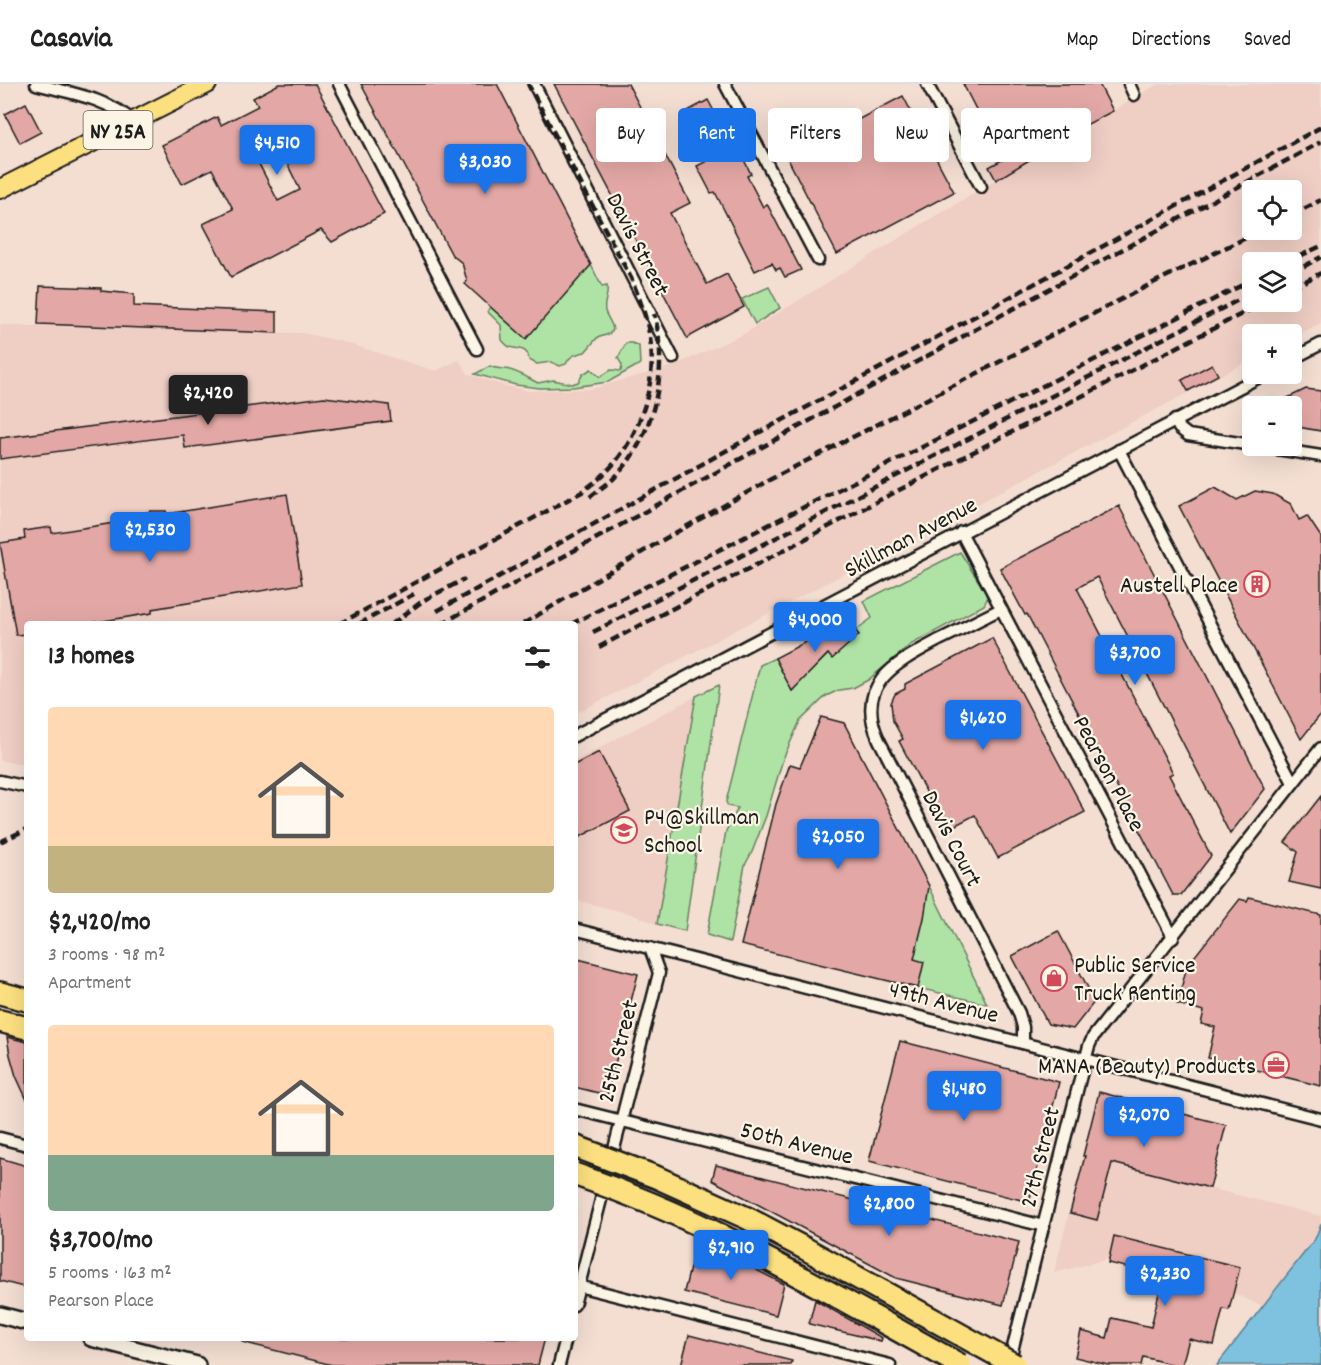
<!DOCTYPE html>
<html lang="en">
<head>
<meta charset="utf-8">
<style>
	:root { --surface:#fff; --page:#f2f2f2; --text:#222; --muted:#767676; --line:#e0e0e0; --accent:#1a73e8 }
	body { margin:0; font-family:Dekko,sans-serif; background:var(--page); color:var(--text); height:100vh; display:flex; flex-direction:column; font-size:22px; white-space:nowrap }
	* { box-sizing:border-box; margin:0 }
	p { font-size:20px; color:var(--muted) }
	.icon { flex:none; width:33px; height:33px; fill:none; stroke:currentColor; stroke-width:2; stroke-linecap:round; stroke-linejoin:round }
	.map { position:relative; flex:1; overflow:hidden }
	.details { position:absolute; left:24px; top:537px; width:554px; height:720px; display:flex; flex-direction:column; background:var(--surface); border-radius:6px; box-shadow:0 6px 24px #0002 }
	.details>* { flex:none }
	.banner { position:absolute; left:596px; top:24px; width:570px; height:54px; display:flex; gap:12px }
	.buttons { position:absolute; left:1242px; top:96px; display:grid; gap:12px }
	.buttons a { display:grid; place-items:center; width:60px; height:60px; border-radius:6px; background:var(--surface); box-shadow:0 6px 24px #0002; font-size:30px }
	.price { position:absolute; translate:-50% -51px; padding:0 14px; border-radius:6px; background:var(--accent); color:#fff; font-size:20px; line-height:39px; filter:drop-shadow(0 2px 3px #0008) }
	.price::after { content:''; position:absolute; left:50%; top:36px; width:18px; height:14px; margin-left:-9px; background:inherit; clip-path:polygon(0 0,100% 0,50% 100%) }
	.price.current { background:#222; color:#fff }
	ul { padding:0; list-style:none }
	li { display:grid; align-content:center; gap:12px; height:318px; padding:0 24px }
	li span { display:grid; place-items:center; height:186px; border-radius:6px; color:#555 }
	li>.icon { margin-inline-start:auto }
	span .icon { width:108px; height:108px; fill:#fffc; stroke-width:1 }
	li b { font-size:26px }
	h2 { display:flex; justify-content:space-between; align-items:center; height:72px; padding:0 24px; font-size:26px }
	.pill { padding:0 21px; border-radius:6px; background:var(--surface); box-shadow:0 6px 24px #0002; font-size:21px; line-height:54px }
	.pill.current { background:var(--accent); color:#fff }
	header { display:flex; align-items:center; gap:36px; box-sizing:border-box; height:84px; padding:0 30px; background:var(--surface); border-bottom:2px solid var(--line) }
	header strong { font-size:28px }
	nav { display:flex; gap:33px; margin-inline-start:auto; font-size:21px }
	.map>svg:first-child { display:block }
</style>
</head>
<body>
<header>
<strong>Casavia</strong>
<nav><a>Map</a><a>Directions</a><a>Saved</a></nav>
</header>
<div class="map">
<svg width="1321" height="1281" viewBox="0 0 1321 1281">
	<rect width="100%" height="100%" fill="#f4ded2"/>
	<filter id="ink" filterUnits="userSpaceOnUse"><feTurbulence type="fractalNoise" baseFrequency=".0167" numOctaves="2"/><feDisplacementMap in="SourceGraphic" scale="12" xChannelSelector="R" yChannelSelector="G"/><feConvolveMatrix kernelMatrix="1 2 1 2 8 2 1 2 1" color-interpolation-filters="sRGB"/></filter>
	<g filter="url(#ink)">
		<!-- built -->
		<g fill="#efcec4" fill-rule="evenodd">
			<path d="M1158 0H1321V239L1292 254V250H1252V275L915 453 575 630 574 540H27V682L0 676V241L303 249 340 257 436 287 459 276 468 290 502 301 529 307 591 305 673 282 744 250 927 137ZM1252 106H1292V146H1252ZM1252 178H1292V218H1252Z"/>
			<polygon points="696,612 657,840 631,830 575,816 575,677"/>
			<polygon points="1083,1072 1321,1132 1321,1140 1315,1155 1262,1222 1233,1209 1108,1179 1107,1175 1054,1189"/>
		</g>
		<!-- green -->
		<g fill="#afe3a5" stroke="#668060" stroke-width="1.5">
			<path d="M591 181 602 203 607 202C609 211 603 218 605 227 607 234 612 238 613 246L609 250 597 254 585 268C576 270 570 271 566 280L560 282 551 278 537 280 529 276C527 263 520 266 510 263 507 262 504 258 502 256L501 241 488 228 490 222 526 254Z"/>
			<polygon points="769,203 780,224 755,240 742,215"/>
			<path d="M626 259H632L639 262 640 280 608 298 573 303 540 304 516 301 475 290 490 282C495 285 498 284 505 285 516 286 528 294 538 299L553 296 572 300 578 298 583 290 591 285 600 293 611 286 621 287 622 281 618 274Z"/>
			<path d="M960 468 986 509 987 515 984 521 910 561 868 596 853 604 839 606 826 612 800 637 783 675 766 732 752 768 745 781 730 858 707 851 726 747 738 724 728 722 726 718 760 581 775 574 792 607C817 580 843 555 872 534L864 517Z"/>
			<polygon points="719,601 685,847 657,840 696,612"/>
			<polygon points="929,802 987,920 918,904 914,875"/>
		</g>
		<!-- water -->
		<polygon fill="#7fc2e0" stroke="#578092" stroke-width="1.5" points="1321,1140 1321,1281 1217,1281 1315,1155"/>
		<!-- building -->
		<g fill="#e3a8a5" stroke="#1c1c1c" stroke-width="1.5" fill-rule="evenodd">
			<path d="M279 0H315L384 130 332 158 321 146 231 193 203 140 233 125 212 85 182 100 162 61 217 33 221 41 258 22 253 14ZM277 59 300 106 278 117 254 70Z"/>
			<polygon points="361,0 497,0 591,181 526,255 465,200 467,197 462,179 452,171"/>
			<polygon points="554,0 628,0 690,119 670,129 707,200 727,190 744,223 687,254"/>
			<polygon points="963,0 1099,0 1113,27 1028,71 1031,75 996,96 989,83 1002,76"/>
			<polygon points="903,12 954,108 837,170 787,73"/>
			<polygon points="708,16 715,29 714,30 732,64 737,62 751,90 747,92 763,123 767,120 801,186 785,193 780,184 776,186 772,179 755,187 715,108 711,109 697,82 709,76 691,42 689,43 682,30"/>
			<polygon points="26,19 41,48 20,59 5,30"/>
			<polygon points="40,202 101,204 101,207 134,210 134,222 277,228 277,249 38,240"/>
			<polygon points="1212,280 1218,291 1188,307 1182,296"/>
			<polygon points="1306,305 1321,307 1321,347 1292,342 1292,322 1271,322"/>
			<polygon points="324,313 389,321 391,337 185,364 183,351 0,375 0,354"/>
			<polygon points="1215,403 1237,416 1255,407 1273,410 1291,420 1299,436 1307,432 1321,453 1321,630 1301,655 1179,422"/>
			<polygon points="287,410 302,500 152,525 152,529 85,540 27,540 27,550 16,551 0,459 25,455 24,447 51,443 52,449 120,438 120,435 151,427 166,427 167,430"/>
			<polygon points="1119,422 1265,705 1230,750 1097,493 1077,504 1173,689 1169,691 1211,772 1181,811 1173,811 1027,530 1025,531 1000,484"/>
			<polygon points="849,535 855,546 859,551 832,575 828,570 792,607 775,574"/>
			<polygon points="992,554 1085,728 998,774 975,731 946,746 899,657 903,655 893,637 891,619 895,610 905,605 905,600"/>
			<polygon points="821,633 844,639 929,802 924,834 914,875 924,878 918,904 741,861 776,720 790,680 800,683"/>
			<polygon points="599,668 630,727 574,756 574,681"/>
			<polygon points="1321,712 1321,805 1289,798 1298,768 1285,758"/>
			<polygon points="1249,813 1321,831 1321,1002 1208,974 1215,943 1201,940 1204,927 1177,920 1187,882 1240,815 1247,817"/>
			<polygon points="1058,847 1095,917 1073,945 1048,940 1012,872"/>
			<polygon points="574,874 638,890 607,1011 574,1003"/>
			<polygon points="7,953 27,958 27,1016 16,992 10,971"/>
			<polygon points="900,957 1059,998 1029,1118 869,1077"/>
			<polygon points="1099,1008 1226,1041 1210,1104 1112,1079 1097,1136 1070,1129 1085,1072 1083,1072"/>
			<polygon points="0,1074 27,1082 27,1204 0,1197"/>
			<polygon points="716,1081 1019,1158 1003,1221 896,1194 712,1096"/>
			<polygon points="1114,1152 1240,1183 1229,1226 1223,1225 1214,1261 1189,1255 1182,1281 1174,1281 1143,1273 1141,1281 1108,1281 1075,1273 1081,1247 1107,1254 1112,1234 1151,1243 1163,1192 1108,1179"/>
			<polygon points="697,1156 784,1200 776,1231 684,1208"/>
			<polygon points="815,1216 882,1254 881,1257 809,1240"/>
			<polygon points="689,1251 792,1277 791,1281 681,1281"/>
			<polygon points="242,1254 545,1254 538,1281 332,1281 242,1258"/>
		</g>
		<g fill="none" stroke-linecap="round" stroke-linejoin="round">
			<defs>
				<g id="minor">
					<path d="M36 0C70 9 107 14 134 38"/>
					<polyline points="339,0 477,265"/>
					<polyline points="534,0 673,274"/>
					<polyline points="725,0 818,176"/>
					<polyline points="927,0 981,103"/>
					<polyline points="1129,0 1134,11"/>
					<polyline points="1292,275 1321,260"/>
					<polyline points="1175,336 1179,344 1188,351 1252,361"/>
					<polyline points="1257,362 1321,372"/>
					<polyline points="1119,366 1293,699"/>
					<polyline points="961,448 1173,853"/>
					<path d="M1001 525C980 535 960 546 939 556 896 579 853 600 879 656L1019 929 1023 943V959"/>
					<polyline points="574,652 1265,290"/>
					<polyline points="0,697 27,703"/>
					<polyline points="574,845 1321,1035"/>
					<polyline points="574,1025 1044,1142"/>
					<polyline points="0,1054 27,1061"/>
					<polyline points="574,1201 890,1281"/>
					<polyline points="574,1221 659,889 650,864"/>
					<polyline points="1009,1279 1080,995 1089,962 1093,953 1321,664"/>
					<polyline points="559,1281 566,1254"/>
				</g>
				<g id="secondary">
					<polyline points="0,1231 27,1238"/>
					<polyline points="91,1254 197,1281"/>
				</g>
				<polyline id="primary" points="0,105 207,0"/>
				<g id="motorway">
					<polyline points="0,909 27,916"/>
					<polyline points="0,937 27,944"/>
				</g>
			</defs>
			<!-- minor casing -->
			<use href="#minor" stroke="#1c1c1c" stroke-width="15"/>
			<!-- secondary casing -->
			<use href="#secondary" stroke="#1c1c1c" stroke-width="20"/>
			<!-- primary casing -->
			<use href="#primary" stroke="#1c1c1c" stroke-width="22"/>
			<!-- motorway casing -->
			<use href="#motorway" stroke="#1c1c1c" stroke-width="26"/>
			<!-- minor -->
			<use href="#minor" stroke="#fcf5e5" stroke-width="10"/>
			<!-- secondary -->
			<use href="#secondary" stroke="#fcf5e5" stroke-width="15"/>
			<!-- primary -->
			<use href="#primary" stroke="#fce080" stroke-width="18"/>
			<!-- motorway -->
			<use href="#motorway" stroke="#fce080" stroke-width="21"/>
			<!-- rail -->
			<g stroke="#1c1c1c" stroke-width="4.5" stroke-dasharray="9 4.5" stroke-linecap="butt">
				<polyline points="1292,131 1321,116"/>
				<polyline points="1287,178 1321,162"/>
				<polyline points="1292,189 1321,173"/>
				<polyline points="1292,204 1321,189"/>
				<path d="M590 413C597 407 605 402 612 396 654 356 670 285 654 230"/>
				<polyline points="437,527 749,354 884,282 1321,43"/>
				<path d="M339 540 582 408C589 402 597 397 604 390 620 375 633 354 641 332 660 280 652 243 631 194L528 0"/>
				<polyline points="359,540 414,510"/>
				<polyline points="392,540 424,516 465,495"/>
				<polyline points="441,540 1027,217 1321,58"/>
				<polyline points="523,540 659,458 771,395 1157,197 1262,146"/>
				<polyline points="571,540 725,463 1252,196"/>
				<polyline points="593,548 1252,209"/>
				<polyline points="599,563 870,421 1265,218"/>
				<polyline points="0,758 27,745"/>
			</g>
			<defs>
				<g id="motorway-bridge">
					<polyline points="574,1062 656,1093 747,1134 806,1165 1015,1281"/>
					<path d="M574 1090C625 1108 674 1128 722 1152 803 1192 881 1237 960 1281"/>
				</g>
			</defs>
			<!-- motorway-bridge casing -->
			<use href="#motorway-bridge" stroke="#1c1c1c" stroke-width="26" stroke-linecap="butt"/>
			<!-- motorway-bridge -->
			<use href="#motorway-bridge" stroke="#fce080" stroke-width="21"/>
		</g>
	</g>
	<!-- icons -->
	<defs>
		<symbol id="building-ring" viewBox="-11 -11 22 22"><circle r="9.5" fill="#fcf5e5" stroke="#d1495b" stroke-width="1.5"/><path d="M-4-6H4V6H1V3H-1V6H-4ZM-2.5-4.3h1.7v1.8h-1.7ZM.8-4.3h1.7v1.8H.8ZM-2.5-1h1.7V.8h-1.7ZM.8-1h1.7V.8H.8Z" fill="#d1495b"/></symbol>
		<symbol id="school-ring" viewBox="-11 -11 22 22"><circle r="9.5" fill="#fcf5e5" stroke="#d1495b" stroke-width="1.5"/><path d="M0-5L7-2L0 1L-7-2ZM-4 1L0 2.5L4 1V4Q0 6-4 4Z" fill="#d1495b"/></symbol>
		<symbol id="shop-ring" viewBox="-11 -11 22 22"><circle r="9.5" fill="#fcf5e5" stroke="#d1495b" stroke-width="1.5"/><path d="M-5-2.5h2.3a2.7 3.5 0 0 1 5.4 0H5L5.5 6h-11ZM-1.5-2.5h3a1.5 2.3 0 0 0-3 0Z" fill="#d1495b"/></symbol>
		<symbol id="office-ring" viewBox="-11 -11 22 22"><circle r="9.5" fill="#fcf5e5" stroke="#d1495b" stroke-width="1.5"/><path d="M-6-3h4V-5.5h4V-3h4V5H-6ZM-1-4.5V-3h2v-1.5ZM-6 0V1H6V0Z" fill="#d1495b"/></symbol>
	</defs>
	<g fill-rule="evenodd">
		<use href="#building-ring" x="1242" y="485" width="30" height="30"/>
		<use href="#school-ring" x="609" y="731" width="30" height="30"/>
		<use href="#shop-ring" x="1039" y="879" width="30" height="30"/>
		<use href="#office-ring" x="1261" y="966" width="30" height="30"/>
	</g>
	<g text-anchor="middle" stroke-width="4.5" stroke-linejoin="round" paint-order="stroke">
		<!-- shield labels -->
		<rect fill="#fcf5e5" stroke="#5f5d58" stroke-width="1.5" x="83.5" y="27" width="69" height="38" rx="4.5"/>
		<g font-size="22" font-weight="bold" fill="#1c1c1c">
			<text x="118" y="54">NY 25A</text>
		</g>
		<!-- street labels -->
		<g font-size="24" fill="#1c1c1c" stroke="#fcf5e5">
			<text transform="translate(639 160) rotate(63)" y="8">Davis Street</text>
			<text transform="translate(910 452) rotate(-28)" y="8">Skillman Avenue</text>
			<text transform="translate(1110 689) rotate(62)" y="8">Pearson Place</text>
			<text transform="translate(953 754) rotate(63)" y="8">Davis Court</text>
			<text transform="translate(944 917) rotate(14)" y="8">49th Avenue</text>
			<text transform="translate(617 967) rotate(-76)" y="8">25th Street</text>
			<text transform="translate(797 1058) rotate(14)" y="8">50th Avenue</text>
			<text transform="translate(1039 1073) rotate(-76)" y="8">27th Street</text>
		</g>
		<!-- poi labels -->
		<g font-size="24" fill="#1c1c1c" stroke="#fcf5e5" text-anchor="end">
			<text x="1238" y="508">Austell Place</text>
			<text x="644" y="740" text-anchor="start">P4@Skillman<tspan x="644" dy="28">School</tspan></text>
			<text x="1074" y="888" text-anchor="start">Public Service<tspan x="1074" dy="28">Truck Renting</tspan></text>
			<text x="1256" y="989">MANA (Beauty) Products</text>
		</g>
	</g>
</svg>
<div class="buttons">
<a><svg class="icon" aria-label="locate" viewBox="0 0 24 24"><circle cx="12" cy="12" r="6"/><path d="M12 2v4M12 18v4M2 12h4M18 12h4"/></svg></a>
<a><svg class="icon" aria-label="layers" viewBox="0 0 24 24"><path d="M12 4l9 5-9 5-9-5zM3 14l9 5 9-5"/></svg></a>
<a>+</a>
<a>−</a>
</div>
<b class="price" style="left:277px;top:92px">$4,510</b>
<b class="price" style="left:485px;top:111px">$3,030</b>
<b class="price current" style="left:208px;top:342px">$2,420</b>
<b class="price" style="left:150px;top:479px">$2,530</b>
<b class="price" style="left:815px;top:569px">$4,000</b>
<b class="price" style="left:1135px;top:602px">$3,700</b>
<b class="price" style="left:983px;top:667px">$1,620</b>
<b class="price" style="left:838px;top:786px">$2,050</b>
<b class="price" style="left:964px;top:1038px">$1,480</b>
<b class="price" style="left:1144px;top:1064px">$2,070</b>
<b class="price" style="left:889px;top:1153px">$2,800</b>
<b class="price" style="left:731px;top:1197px">$2,910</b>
<b class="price" style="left:1165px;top:1223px">$2,330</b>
<div class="banner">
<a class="pill">Buy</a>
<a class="pill current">Rent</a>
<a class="pill">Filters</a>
<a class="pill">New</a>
<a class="pill">Apartment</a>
</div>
<section class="details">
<h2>13 homes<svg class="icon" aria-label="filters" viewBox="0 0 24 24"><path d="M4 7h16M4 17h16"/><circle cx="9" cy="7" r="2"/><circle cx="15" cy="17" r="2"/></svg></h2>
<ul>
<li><span style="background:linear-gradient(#ffd9b3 75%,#c2b280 0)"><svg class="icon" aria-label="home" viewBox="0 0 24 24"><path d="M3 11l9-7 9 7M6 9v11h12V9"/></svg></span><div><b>$2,420/mo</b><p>3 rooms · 98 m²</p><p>Apartment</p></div></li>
<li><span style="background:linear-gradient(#ffd9b3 70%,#7fa58c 0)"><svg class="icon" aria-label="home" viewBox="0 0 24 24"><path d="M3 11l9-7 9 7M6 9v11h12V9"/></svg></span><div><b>$3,700/mo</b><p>5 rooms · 163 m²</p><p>Pearson Place</p></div></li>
</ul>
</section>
</div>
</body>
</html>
